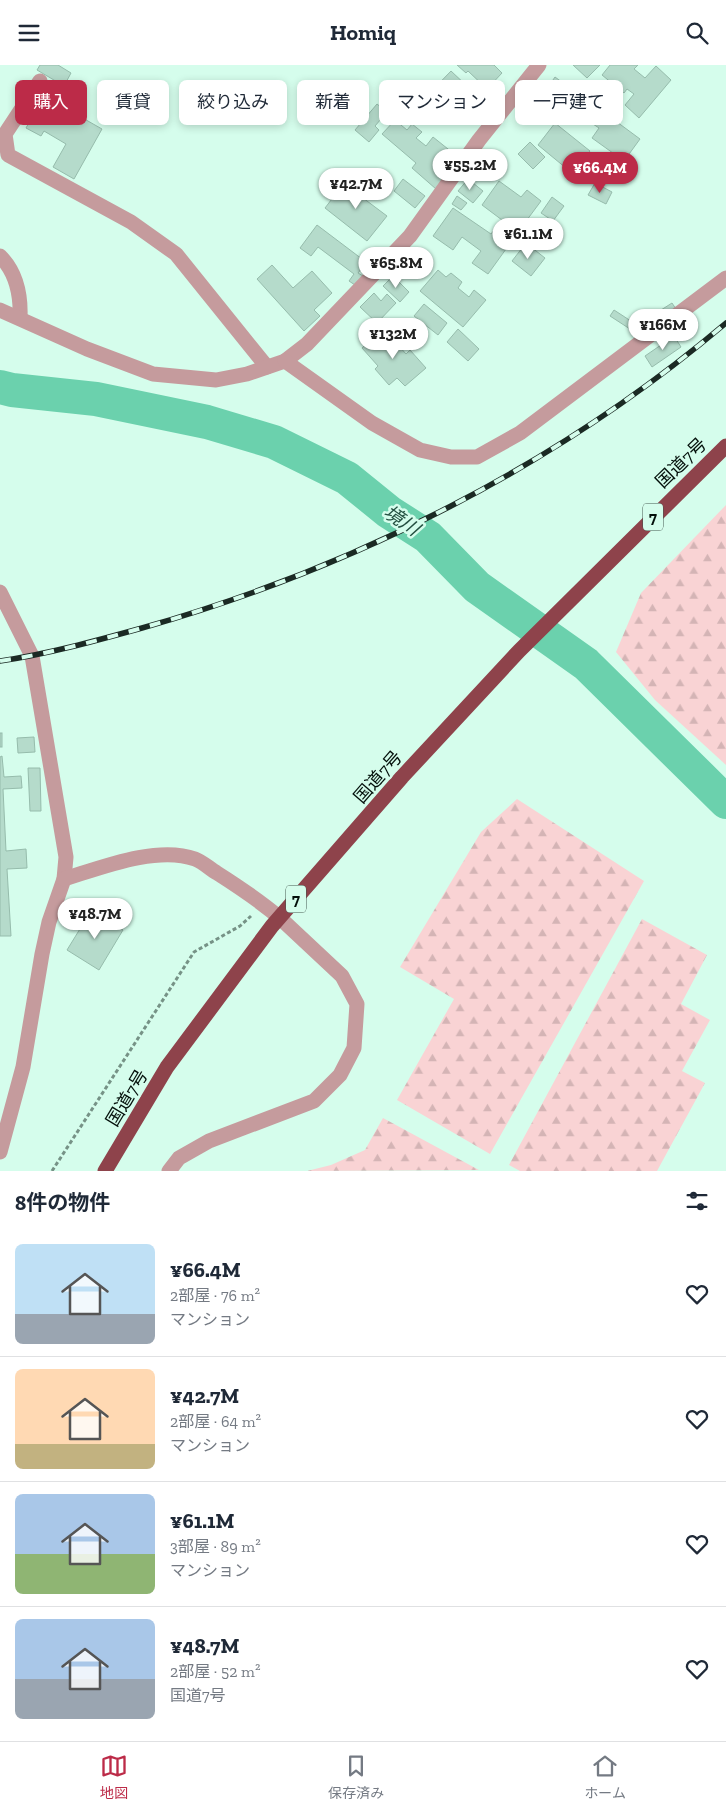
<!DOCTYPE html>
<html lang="ja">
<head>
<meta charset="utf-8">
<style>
	:root { --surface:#fff; --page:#f2f2f3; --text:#1f2937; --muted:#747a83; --line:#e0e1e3; --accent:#bc2b48 }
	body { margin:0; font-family:"Zilla Slab","Noto Sans JP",serif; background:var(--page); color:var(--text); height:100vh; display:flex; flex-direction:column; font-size:19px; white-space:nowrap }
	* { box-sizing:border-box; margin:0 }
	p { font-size:16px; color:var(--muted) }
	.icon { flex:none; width:28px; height:28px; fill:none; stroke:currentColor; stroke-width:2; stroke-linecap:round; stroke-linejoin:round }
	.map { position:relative; height:1106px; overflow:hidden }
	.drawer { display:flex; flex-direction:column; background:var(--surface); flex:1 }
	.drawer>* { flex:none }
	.top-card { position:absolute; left:15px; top:15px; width:696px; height:45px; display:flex; gap:10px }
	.price { position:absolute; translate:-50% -42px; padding:0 11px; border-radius:18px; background:#fff; color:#222; font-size:16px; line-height:32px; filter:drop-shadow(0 1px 2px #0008) }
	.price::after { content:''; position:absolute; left:50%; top:30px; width:15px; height:11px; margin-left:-8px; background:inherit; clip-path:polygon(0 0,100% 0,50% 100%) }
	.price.active { background:var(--accent); color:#fff }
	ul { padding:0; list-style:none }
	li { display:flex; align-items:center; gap:15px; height:125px; padding:0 15px }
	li+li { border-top:1px solid var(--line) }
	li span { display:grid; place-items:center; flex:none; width:140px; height:100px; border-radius:8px; color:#555 }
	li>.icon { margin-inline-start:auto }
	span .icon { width:60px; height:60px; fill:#fffc; stroke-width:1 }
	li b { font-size:21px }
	h2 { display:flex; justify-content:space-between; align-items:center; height:60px; padding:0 15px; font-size:21px }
	.pill { padding:0 18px; border-radius:8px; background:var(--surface); box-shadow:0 2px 8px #0003; font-size:18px; line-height:45px }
	.pill.active { background:var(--accent); color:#fff }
	header { display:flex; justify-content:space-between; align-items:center; height:65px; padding:0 15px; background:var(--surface); font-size:22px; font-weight:700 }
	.dock { display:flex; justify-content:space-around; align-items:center; height:70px; border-top:1px solid var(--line); background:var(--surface); font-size:14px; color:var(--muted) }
	.dock a { display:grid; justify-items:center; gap:2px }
	.dock .active { color:var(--accent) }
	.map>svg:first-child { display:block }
</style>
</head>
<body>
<header><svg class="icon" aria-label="menu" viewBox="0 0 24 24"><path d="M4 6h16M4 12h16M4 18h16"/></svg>Homiq<svg class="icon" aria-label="search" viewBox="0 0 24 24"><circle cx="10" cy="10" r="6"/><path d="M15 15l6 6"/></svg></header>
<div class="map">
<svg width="726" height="1106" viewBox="0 0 726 1106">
	<defs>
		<pattern id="forest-firs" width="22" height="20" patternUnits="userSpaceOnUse" patternTransform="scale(1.25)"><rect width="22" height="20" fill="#f9d3d4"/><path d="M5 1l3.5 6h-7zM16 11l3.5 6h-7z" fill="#d4b4b5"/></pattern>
	</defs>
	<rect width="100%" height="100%" fill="#d5fdec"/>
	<!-- forest -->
	<g fill="url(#forest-firs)">
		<polygon points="726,440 726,700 655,635 616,587 641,528"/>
		<polygon points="517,734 644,816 490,1089 397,1035 454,934 400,902 481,767"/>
		<polygon points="642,854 707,890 681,939 710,955 682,1006 705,1018 657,1106 520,1106 509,1100"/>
		<polygon points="383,1053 479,1105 307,1106 331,1100 365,1085"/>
	</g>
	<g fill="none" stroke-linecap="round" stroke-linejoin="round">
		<!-- river -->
		<polyline stroke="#6bd1ad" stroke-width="34" points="0,322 12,325 96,334 207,357 274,377 347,413 389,447 428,472 477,522 586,599 726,737"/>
	</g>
	<!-- building -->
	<g fill="#b5dbcb" stroke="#96bcac">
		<polygon points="40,0 58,0 71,8 64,21 37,5"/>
		<polygon points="457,0 494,0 502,8 487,24 468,6 466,8"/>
		<polygon points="573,0 600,0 587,13"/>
		<polygon points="610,0 638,0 634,4 645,13 656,1 671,15 639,53 625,40 634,29 627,24 624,28 602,10"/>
		<polygon points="451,6 468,22 463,26 486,47 477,56 468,47 459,57 449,48 442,55 422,36"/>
		<polygon points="555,12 574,26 563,41 544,28"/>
		<polygon points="400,28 412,37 402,50 390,40"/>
		<polygon points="44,31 102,64 74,114 53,102 66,79 44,66 41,71 26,63"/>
		<polygon points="377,39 387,47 375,61 379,65 369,77 355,65"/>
		<polygon points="594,40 640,74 624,96 592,73 599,63 584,53"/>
		<polygon points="395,55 407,65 412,59 422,67 416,73 426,81 433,72 453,88 440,103 448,110 436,124 412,103 416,98 382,69"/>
		<polygon points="555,58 590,86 572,108 538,80"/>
		<polygon points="530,77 545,92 533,104 518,89"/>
		<polygon points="348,113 363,124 359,130 387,151 367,176 325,143"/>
		<polygon points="403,114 425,131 415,143 394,126"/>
		<polygon points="468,114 483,126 473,138 458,126"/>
		<polygon points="499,116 521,132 527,125 541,136 518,167 482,140"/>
		<polygon points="595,118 612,127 606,139 588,130"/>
		<polygon points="457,131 467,138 461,145 452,139"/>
		<polygon points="552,132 564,141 553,156 541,148"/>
		<polygon points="453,143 491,169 497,161 514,173 488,209 472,198 481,186 462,172 453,185 433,171"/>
		<polygon points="317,160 362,194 367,187 378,196 368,208 362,203 358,208 363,211 355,220 349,216 354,209 318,182 311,191 300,183"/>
		<polygon points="526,178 545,193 531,211 512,196"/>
		<polygon points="272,200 293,223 312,206 332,228 314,245 320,251 304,266 257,214"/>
		<polygon points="438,205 446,212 451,208 462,217 458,223 469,232 474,225 486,235 463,262 420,226"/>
		<polygon points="393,211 409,227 400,237 383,221"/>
		<polygon points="374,228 381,236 387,229 396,238 377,258 360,242"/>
		<polygon points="672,238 676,244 665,251 661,245"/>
		<polygon points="424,239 447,258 438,270 414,251"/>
		<polygon points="614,245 634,258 630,264 610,251"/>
		<polygon points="384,264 406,289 410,285 426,303 405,321 397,313 389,320 375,304 378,301 362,283"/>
		<polygon points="458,264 479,284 468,296 447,277"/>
		<polygon points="674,271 681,282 652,302 645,291"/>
		<rect x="0" y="668" width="2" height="14"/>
		<polygon points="34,672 35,687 18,688 17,673"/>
		<polygon points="2,691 4,712 21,711 22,723 3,724 6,786 26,784 27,803 7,804 11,871 0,871 0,692"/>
		<polygon points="28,703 40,703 41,746 30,746"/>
		<polygon points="91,846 123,865 99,905 67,885"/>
	</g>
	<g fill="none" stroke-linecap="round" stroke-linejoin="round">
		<!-- path -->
		<polyline stroke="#769286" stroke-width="3" stroke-dasharray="4 2.5" stroke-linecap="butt" points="52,1106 194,887 240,861 251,851"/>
		<!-- minor -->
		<g stroke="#c59b9d" stroke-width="15">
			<polyline points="40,16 5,69 8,90 131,157 176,189 267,302"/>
			<path d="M0 191C17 208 21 230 20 253"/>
			<polyline points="0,245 87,284 153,309 216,315 247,309 285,296 307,279 410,171 479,75 539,0"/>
			<polyline points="285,296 372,358 420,385 451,392 477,392 520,368 726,213"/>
			<polyline points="0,527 32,591 66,792 64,814 49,857 42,889 23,1002 0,1087"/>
			<path d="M64 814C100 803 157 780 195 794 203 797 210 804 217 808 239 822 260 836 280 853"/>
		</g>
		<!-- tertiary -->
		<polyline stroke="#c59b9d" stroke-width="15" points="169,1106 179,1093 209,1076 314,1036 340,1010 354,983 357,939 342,911 280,853"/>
		<!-- trunk -->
		<polyline stroke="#8e434b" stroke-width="15" points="105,1106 167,1002 272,861 402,712 519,586 726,381"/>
		<defs>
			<path id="rail" d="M0 596C48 589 95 576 142 563 354 503 558 400 726 258"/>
		</defs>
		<!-- rail casing -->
		<use href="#rail" stroke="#1b2a24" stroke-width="5.5"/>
		<!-- rail -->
		<use href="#rail" stroke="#d5fdec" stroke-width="4" stroke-dasharray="11" stroke-linecap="butt"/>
	</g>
	<g text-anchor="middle" stroke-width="5" stroke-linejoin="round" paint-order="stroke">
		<!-- shield labels -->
		<g fill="#d5fdec" stroke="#42564e" stroke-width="1">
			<rect x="643" y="438.5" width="20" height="27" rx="4"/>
			<rect x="286" y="820.5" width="20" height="27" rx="4"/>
		</g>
		<g font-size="16" font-weight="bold" fill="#030f0a">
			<text x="653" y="458">7</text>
			<text x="296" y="840">7</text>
		</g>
		<!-- street labels -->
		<g font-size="18" fill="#030f0a" stroke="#d5fdec">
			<text transform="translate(681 398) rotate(-44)" y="6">国道7号</text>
			<text transform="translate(378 712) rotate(-49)" y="6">国道7号</text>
			<text transform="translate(127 1033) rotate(-59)" y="6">国道7号</text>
		</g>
		<!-- water labels -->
		<g font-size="19" font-style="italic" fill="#245041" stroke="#d5fdec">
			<text transform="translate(402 455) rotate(34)" y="7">境川</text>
		</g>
	</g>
</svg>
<b class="price" style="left:470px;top:126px">¥55.2M</b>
<b class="price active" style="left:600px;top:129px">¥66.4M</b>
<b class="price" style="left:356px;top:145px">¥42.7M</b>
<b class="price" style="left:528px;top:195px">¥61.1M</b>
<b class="price" style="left:396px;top:224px">¥65.8M</b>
<b class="price" style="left:663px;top:286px">¥166M</b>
<b class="price" style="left:393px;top:295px">¥132M</b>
<b class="price" style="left:95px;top:875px">¥48.7M</b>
<div class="top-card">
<a class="pill active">購入</a>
<a class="pill">賃貸</a>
<a class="pill">絞り込み</a>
<a class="pill">新着</a>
<a class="pill">マンション</a>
<a class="pill">一戸建て</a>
</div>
</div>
<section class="drawer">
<h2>8件の物件<svg class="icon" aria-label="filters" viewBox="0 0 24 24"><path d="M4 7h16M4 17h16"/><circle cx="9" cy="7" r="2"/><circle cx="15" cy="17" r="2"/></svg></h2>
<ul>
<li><span style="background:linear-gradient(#bfe0f5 70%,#9aa5b1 0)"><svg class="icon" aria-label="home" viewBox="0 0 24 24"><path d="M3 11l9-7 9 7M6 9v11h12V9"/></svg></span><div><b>¥66.4M</b><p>2部屋 · 76 m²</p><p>マンション</p></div><svg class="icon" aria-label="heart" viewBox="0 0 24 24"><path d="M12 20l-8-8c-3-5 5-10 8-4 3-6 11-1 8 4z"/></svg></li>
<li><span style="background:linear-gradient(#ffd9b3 75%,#c2b280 0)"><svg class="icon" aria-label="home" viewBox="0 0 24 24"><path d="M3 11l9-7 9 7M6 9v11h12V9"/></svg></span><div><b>¥42.7M</b><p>2部屋 · 64 m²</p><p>マンション</p></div><svg class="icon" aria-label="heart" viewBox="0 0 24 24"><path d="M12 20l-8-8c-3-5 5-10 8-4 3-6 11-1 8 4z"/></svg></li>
<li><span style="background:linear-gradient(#a9c7e8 60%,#8fb573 0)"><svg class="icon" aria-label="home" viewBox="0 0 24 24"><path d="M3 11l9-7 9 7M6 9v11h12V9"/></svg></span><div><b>¥61.1M</b><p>3部屋 · 89 m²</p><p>マンション</p></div><svg class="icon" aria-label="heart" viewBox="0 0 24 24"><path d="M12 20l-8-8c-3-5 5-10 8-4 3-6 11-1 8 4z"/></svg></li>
<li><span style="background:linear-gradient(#a9c7e8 60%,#9aa5b1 0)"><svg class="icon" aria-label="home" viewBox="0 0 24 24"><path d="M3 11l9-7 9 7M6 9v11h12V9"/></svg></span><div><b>¥48.7M</b><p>2部屋 · 52 m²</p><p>国道7号</p></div><svg class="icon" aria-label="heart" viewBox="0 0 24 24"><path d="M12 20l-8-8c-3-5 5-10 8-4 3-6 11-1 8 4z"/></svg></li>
</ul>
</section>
<nav class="dock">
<a class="active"><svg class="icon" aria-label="map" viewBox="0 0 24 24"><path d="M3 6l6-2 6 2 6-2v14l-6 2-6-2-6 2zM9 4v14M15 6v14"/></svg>地図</a>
<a><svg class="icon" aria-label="saved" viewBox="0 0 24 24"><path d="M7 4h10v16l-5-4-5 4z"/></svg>保存済み</a>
<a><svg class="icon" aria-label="home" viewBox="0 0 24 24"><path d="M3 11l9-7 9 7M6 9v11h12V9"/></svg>ホーム</a>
</nav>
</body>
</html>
